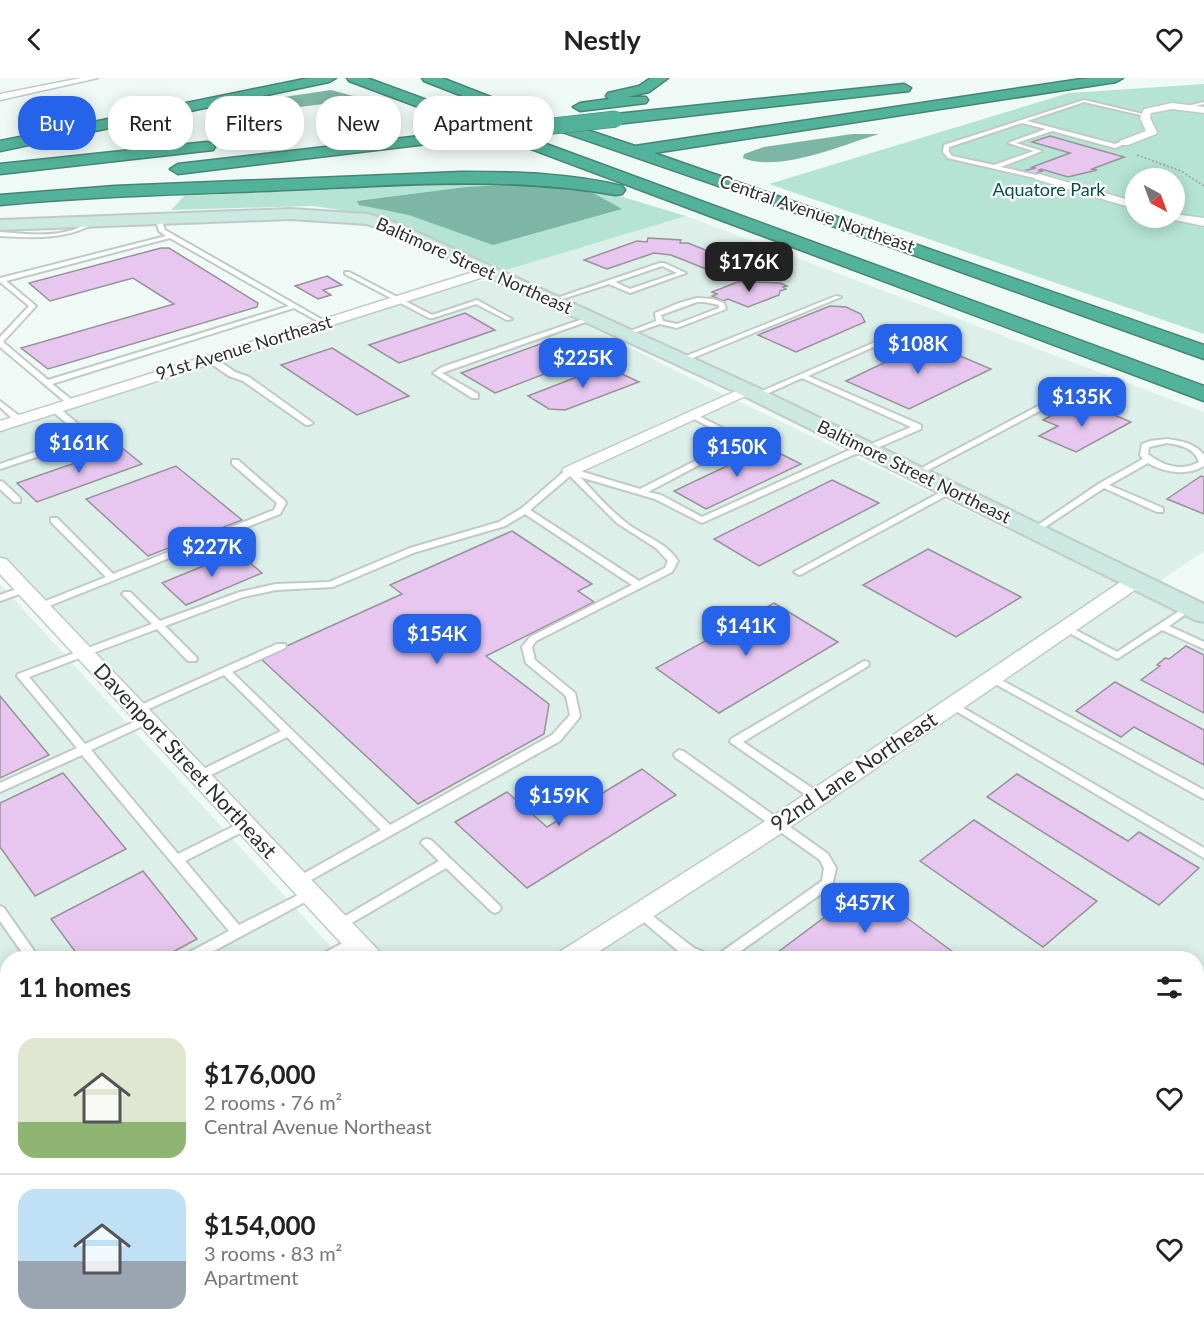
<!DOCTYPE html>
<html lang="en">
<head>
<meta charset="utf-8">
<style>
	:root { --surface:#fff; --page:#f2f2f2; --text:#222; --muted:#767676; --line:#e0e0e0; --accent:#2563eb }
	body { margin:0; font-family:Lato,sans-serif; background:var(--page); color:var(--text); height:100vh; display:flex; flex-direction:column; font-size:22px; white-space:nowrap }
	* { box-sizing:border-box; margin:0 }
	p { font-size:20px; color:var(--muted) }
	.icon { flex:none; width:33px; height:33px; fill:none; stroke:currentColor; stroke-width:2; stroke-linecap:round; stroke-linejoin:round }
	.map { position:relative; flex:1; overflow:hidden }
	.sheet { position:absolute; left:0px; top:873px; width:1204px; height:384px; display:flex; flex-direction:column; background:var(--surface); border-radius:24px 24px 0 0; box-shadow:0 3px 15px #0003 }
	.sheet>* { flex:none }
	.banner { position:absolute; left:18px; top:18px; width:600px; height:54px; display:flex; gap:12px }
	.needle { width:39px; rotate:139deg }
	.controls { position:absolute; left:1125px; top:90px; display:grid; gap:12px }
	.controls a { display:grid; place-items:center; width:60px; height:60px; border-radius:50%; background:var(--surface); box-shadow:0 3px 15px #0003; font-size:30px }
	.price { position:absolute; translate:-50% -51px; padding:0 14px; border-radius:12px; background:var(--accent); color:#fff; font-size:20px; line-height:39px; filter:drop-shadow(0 2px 3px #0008) }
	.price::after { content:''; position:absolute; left:50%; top:36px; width:18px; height:14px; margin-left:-9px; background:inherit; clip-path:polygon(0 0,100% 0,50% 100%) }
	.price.active { background:#222; color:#fff }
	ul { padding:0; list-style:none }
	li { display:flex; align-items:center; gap:18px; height:150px; padding:0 18px }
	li+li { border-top:2px solid var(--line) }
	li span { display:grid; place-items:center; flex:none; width:168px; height:120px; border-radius:18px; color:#555 }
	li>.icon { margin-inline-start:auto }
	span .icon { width:72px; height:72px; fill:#fffc; stroke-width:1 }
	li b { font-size:26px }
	h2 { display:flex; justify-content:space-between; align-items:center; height:72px; padding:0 18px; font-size:26px }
	.chip { padding:0 21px; border-radius:24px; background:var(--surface); box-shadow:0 3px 15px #0003; font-size:21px; line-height:54px }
	.chip.active { background:var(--accent); color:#fff }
	header { display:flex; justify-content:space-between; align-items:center; height:78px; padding:0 18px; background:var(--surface); font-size:27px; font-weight:700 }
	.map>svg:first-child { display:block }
</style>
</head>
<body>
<header><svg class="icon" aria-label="back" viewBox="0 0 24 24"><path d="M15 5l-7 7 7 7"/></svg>Nestly<svg class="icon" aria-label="heart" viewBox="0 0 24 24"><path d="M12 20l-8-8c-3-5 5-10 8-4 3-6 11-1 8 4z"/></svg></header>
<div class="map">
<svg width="1204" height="1257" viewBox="0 0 1204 1257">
	<rect width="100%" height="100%" fill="#eff9f6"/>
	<!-- built -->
	<g fill="#dcefe8">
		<polygon points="686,138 1204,334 1204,473 1150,510 702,285 506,192"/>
		<polygon points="484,203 501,204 712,311 1204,545 1204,931 1197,938 1197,880 380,880 138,632 0,484 0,348 465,205"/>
		<polygon points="0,506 341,880 8,880 8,1250 678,1250 685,1257 0,1257 0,1029 4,1026 0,1019"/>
		<polygon points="740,1250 894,1250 887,1257 747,1257"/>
	</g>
	<!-- green -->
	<g fill="#b5e4d5" fill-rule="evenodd">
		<path d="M1204 6V256L769 106 1069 15ZM1136 100H1174V140H1136Z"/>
		<polygon points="509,103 606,114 686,138 506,192 382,139 314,128 171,132 184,118"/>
	</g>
	<!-- water -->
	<g fill="#7eb6a5">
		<polygon points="331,12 357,19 340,24 276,32 271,28 284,19"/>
		<path d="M852 56H879C843 67 777 95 743 80L744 76 764 69Z"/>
		<polygon points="502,107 545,108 593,115 622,131 493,167 409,137 359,127 357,123 466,109"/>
	</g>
	<!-- building -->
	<g fill="#e7c7ef" stroke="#989299" stroke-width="1.5">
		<polygon points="1050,58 1124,79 1092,91 1097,92 1068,99 1041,91 1039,92 1042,93 1035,96 1023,93 1036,90 1032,89 1070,75 1032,64"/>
		<polygon points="648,160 681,162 680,165 688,165 735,184 711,193 671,177 654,175 607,191 584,182 637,163 647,164"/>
		<polygon points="161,170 169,170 258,225 257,229 48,291 21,270 174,226 133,200 50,223 29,205"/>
		<polygon points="327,198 342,207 323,212 331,217 318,221 295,208"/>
		<polygon points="740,203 746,206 752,204 780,205 787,208 783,209 786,211 780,213 779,217 748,229 728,221 723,223 712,218 717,216 712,214"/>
		<polygon points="830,228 846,229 861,236 865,244 796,274 758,257"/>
		<polygon points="465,235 495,252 399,285 369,267"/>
		<polygon points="551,262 586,280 495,315 461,295"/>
		<polygon points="927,264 991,291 909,331 846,303"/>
		<polygon points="332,270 409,318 357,337 281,287"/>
		<polygon points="605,288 639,304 565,332 549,331 528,318"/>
		<polygon points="1093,328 1131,344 1076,374 1039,358 1058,348 1043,342 1062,332 1075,338"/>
		<polygon points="121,369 142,386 37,424 17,405"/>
		<polygon points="767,369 801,386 706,431 674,413"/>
		<polygon points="176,388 242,442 148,478 86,421"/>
		<polygon points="1201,398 1204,399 1204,436 1167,421"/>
		<polygon points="832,402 879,425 759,488 714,461"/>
		<polygon points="512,453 592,506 578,513 594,524 486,578 549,626 544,656 418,726 260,580 402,516 390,507"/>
		<polygon points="928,471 1021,519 956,559 863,507"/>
		<polygon points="237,474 262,495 186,527 162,505"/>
		<polygon points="774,525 838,564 719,635 656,590"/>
		<polygon points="1186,568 1204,577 1204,635 1141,602 1160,588 1157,587 1165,580 1169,581"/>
		<polygon points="1115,604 1204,652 1204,687 1134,649 1121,659 1076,633"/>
		<polygon points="0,618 49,677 0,700"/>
		<polygon points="642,691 676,717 527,810 455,744 507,714 547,749"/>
		<polygon points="63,695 126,771 35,818 0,769 0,725"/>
		<polygon points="1017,696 1128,763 1139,754 1199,790 1159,827 987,719"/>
		<polygon points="974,742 1097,823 1043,869 920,783"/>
		<polygon points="143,793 197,861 162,880 80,880 51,841"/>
		<polygon points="865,809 953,874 946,880 770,880"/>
		<polygon points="224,1250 468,1250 473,1257 229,1257"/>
		<polygon points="1115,1250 1137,1250 1146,1257 1108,1257"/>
	</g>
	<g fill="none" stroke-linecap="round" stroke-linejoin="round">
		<defs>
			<g id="lane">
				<path d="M1084 22 1147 37 1145 38 1084 24 1027 43 1115 66 1124 63 1127 65 1115 70 1052 53 1016 65 1042 73 1001 89 1041 98 1039 101 948 80 943 74 944 67ZM1022 45 1046 51 1008 65 1034 73 994 87 952 78 949 74V69Z"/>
				<polygon points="1204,24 1204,26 1185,30 1183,29"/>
				<path d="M158 138 161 140 165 152 328 245 323 246 294 230 52 306 76 325 69 327 0 269V259L29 228 0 204V200L166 158 159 153 155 140ZM170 160 289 228 48 302 3 264 36 228 6 203Z"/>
				<path d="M95 141 97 142V144C67 162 34 160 0 158V154C24 156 50 159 73 152 81 149 88 144 95 141Z"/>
				<path d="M660 185H664L686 195 630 215 609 206 556 223 551 222ZM662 188 677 195 630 211 615 204Z"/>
				<polygon points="345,194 349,194 432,237 477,222 512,241 507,242 476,226 433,240 429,240 345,196"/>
				<polygon points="836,218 841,219 683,284 676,282"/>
				<path d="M697 220 713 221 724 225 726 231 677 250 660 246 628 257 623 256 656 243 655 235 679 225ZM697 224H705L719 227V230L677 246 663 243 661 237Z"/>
				<polygon points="592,238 595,240 594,241 442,295 478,316 478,320 472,320 433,295 442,289"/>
				<path d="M903 252 905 253V255L808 298 921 347V351L870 373 853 377 702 445 655 421 580 399C596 416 612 435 632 449 649 460 666 465 678 483L672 494 536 563 532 569 535 582 575 615 580 638 579 640 560 663 302 807 298 809 294 807 292 804 294 801 381 752 287 659 203 701H195L193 698 195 695 281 653 224 597 142 634H134L133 632 134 630 277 566H285L286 568 285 570 232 594 390 747 552 657 570 637 566 618 526 585 522 569 530 559 632 507 525 436 505 448 416 474 333 509 276 512 243 519 165 548 196 579 197 581 196 583H188L157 551 29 599 85 666 143 640H151L152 642 151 644 91 672 178 776 242 744H250L252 747 250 750 185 783 239 847 306 813 310 811 314 813 316 816 314 819 201 880H185L186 876 229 853 82 677 0 714V705L77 670 17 598 18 596 152 546 122 516 124 514H130L160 543 240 514 276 506 329 504 410 470 499 444 522 430 567 391H573L640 411 736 362 690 339 689 337 693 335 746 362 648 414 661 417 702 439 847 373 864 369 911 349 802 300 760 319 753 317ZM570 398 617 445 656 470 668 483 665 490 639 503 530 432Z"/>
				<polygon points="206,278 212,278 235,294 249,299 313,345 309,347 306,347 243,303 229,298 206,282"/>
				<polygon points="1074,309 1081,311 919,397 913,397 912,395"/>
				<polygon points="0,323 22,340 22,344 16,344 0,329"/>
				<polygon points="52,329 58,329 91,357 91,361 0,391 0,386 82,358 52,333"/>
				<path d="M1167 361C1181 363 1195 365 1204 377V388C1187 398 1165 395 1148 385L1109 407 1163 430V434H1157L1104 410 1036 455 1033 456 1029 453 1100 405 1143 381 1140 377 1142 366 1150 363ZM1167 365C1180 367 1195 370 1199 384 1182 394 1163 388 1148 376L1149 369Z"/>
				<polygon points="232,382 238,382 285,423 286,425 280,436 44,530 38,530 36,528 38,526 106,499 51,444 51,440 57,440 113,496 274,432 277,425 232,386"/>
				<polygon points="0,403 3,404 20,420 20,424 14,424 0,411"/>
				<polygon points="950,409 953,410 953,414 802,496 799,497 794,494"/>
				<polygon points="25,508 28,509 30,511 28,513 0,523 0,517"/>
				<polygon points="1190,526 1195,529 1193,531 1169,548 1204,564 1204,571 1162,552 1117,581 1060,550 1062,548 1068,548 1117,574"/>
				<polygon points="864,583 868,584 869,586 868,588 743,664 821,716 823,719 821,722 813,722 730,664 731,661"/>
				<polygon points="992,597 1204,712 1204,721 988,602 987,600"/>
				<polygon points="953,624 1204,770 1204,780 949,629 948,627 949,625"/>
				<polygon points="679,672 683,673 828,776 836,790 832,808 731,880 692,880 684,878 637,838 635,835 637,832 641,830 645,832 694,870 708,876 720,875 822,803 824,790 820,782 675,679 674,676"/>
				<polygon points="427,761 431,762 499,827 501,830 499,833 495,835 491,833 446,790 343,850 339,852 335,850 333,847 335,844 439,783 421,765 423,762"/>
				<polygon points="0,828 4,830 39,880 26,880 0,843"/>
				<polygon points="354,859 359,860 360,864 359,868 337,880 321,880 322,876"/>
				<polygon points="1204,1016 1204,1032 1197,1036 1197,1020"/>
				<polygon points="1197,1146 1204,1149 1204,1165 1197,1162"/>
				<polygon points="1197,1237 1204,1240 1204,1257 1198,1256 1191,1250 1197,1250"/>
				<polygon points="128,1250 145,1250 148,1257 131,1257"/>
				<polygon points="528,1250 546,1250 550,1257 531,1257"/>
				<polygon points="960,1250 978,1250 975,1257 956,1257"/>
			</g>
			<g id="street">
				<polygon points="81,0 98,0 0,22 0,16"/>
				<polygon points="1172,25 1204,29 1204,35 1172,31 1151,35 1150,40 1157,54 1156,56 1128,67 1120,67 1120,63 1146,53 1140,40 1144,31"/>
				<polygon points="1039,96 1136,124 1136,131 1035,101 1034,99"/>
				<polygon points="1174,136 1204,140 1204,148 1170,141 1169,140 1174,140"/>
				<polygon points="489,189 493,190 495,193 493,196 0,353 0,343"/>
				<polygon points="747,308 754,312 752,315 576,396 570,398 562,393 564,390"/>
				<polygon points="0,480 6,481 379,873 383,880 355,880 0,496"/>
				<polygon points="1135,497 1142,499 1144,503 1142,507 780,756 589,880 557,880 561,873 764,744 1128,499"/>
				<polygon points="701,1250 737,1250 741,1257 703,1257"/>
			</g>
			<polygon id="secondary" points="291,131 368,136 399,146 754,308 1204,526 1204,544 1195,542 740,316 387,152 366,146 291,141 0,152 0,142"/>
			<g id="highway">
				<polygon points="309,0 336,0 329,4 0,73 0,63"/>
				<polygon points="347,0 367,0 1204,308 1204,323 349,3"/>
				<polygon points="422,0 442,0 506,25 635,68 1088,0 1123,0 1116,4 654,75 1204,267 1204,281 782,130 496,31 424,3"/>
				<polygon points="651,0 668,0 649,14 627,19 646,19 648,22 646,25 580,33 573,29 580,25 609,21 606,18 608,15 639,8"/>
				<polygon points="904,6 911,10 909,13 616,46 608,41 616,36"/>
				<polygon points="446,55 454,60 452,63 178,96 170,91 178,86"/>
				<polygon points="207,64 213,66 215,69 213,72 0,96 0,86"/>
				<path d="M462 94C516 94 570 95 622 108L625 112 622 116 616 117C513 99 412 106 308 111 205 116 103 117 0 127V117L115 108Z"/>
			</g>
		</defs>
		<!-- lane casing -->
		<use href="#lane" stroke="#c0cac7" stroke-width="4"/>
		<!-- street casing -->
		<use href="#street" stroke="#c0cac7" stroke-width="3"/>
		<!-- secondary casing -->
		<use href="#secondary" stroke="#c0cac7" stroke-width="4"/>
		<!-- highway casing -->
		<use href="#highway" stroke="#458574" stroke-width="3"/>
		<!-- path -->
		<polyline stroke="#9ba3a0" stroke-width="1.5" stroke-dasharray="2 2" stroke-linecap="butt" points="1137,77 1181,93 1204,108"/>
		<!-- lane -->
		<use href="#lane" fill="#fff" fill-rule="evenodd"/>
		<!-- street -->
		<use href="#street" fill="#fff" fill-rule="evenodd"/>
		<!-- secondary -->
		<use href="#secondary" fill="#cbe8e1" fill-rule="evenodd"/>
		<!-- highway -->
		<use href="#highway" fill="#53b39a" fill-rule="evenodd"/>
		<defs>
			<g id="highway-bridge">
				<polyline points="421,46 474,40"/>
				<polyline points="446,60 616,41"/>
			</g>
		</defs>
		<!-- highway-bridge casing -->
		<use href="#highway-bridge" stroke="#458574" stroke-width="17" stroke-linecap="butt"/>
		<!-- highway-bridge -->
		<use href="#highway-bridge" stroke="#53b39a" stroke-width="16"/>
	</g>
	<g text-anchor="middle" stroke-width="4.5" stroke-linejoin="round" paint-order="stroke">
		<!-- far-park labels -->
		<g font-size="18" fill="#005242" stroke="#fff">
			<text x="1049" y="118">Aquatore Park</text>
		</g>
		<!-- far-street labels -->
		<g font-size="18" fill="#2b2f2d" stroke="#fff">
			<text transform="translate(817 136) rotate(19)" y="6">Central Avenue Northeast</text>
			<text transform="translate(474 188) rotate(24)" y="6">Baltimore Street Northeast</text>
			<text transform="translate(244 270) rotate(-17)" y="6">91st Avenue Northeast</text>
			<text transform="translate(914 394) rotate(26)" y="6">Baltimore Street Northeast</text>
		</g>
		<!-- street labels -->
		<g font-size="21" fill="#2b2f2d" stroke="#fff">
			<text transform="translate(185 683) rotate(47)" y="7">Davenport Street Northeast</text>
			<text transform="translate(854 694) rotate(-34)" y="7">92nd Lane Northeast</text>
		</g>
	</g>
</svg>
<div class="controls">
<a><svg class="needle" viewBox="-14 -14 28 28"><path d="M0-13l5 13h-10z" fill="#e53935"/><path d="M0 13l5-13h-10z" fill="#767676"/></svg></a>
</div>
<b class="price active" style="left:749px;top:215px">$176K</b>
<b class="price" style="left:918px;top:297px">$108K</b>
<b class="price" style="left:583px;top:311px">$225K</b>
<b class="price" style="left:1082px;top:350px">$135K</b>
<b class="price" style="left:79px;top:396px">$161K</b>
<b class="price" style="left:737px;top:400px">$150K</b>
<b class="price" style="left:212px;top:500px">$227K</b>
<b class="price" style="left:746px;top:579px">$141K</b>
<b class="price" style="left:437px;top:587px">$154K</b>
<b class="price" style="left:559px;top:749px">$159K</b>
<b class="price" style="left:865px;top:856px">$457K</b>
<div class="banner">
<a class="chip active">Buy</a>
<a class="chip">Rent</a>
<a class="chip">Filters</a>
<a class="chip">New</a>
<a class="chip">Apartment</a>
</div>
<section class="sheet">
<h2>11 homes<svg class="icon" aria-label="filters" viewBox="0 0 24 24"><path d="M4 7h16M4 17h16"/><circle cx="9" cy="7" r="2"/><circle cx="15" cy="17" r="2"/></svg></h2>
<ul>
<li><span style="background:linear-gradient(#dfe7d0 70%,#8fb573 0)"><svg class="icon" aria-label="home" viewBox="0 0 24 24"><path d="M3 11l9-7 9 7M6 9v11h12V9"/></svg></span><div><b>$176,000</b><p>2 rooms · 76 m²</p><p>Central Avenue Northeast</p></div><svg class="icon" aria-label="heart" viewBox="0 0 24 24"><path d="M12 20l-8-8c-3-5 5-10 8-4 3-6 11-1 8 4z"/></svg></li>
<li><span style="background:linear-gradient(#bfe0f5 60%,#9aa5b1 0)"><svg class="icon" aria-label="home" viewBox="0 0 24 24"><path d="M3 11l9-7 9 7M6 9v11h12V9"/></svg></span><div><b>$154,000</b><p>3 rooms · 83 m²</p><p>Apartment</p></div><svg class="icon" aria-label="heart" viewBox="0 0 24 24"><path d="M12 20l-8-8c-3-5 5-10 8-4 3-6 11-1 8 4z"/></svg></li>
</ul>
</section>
</div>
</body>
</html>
